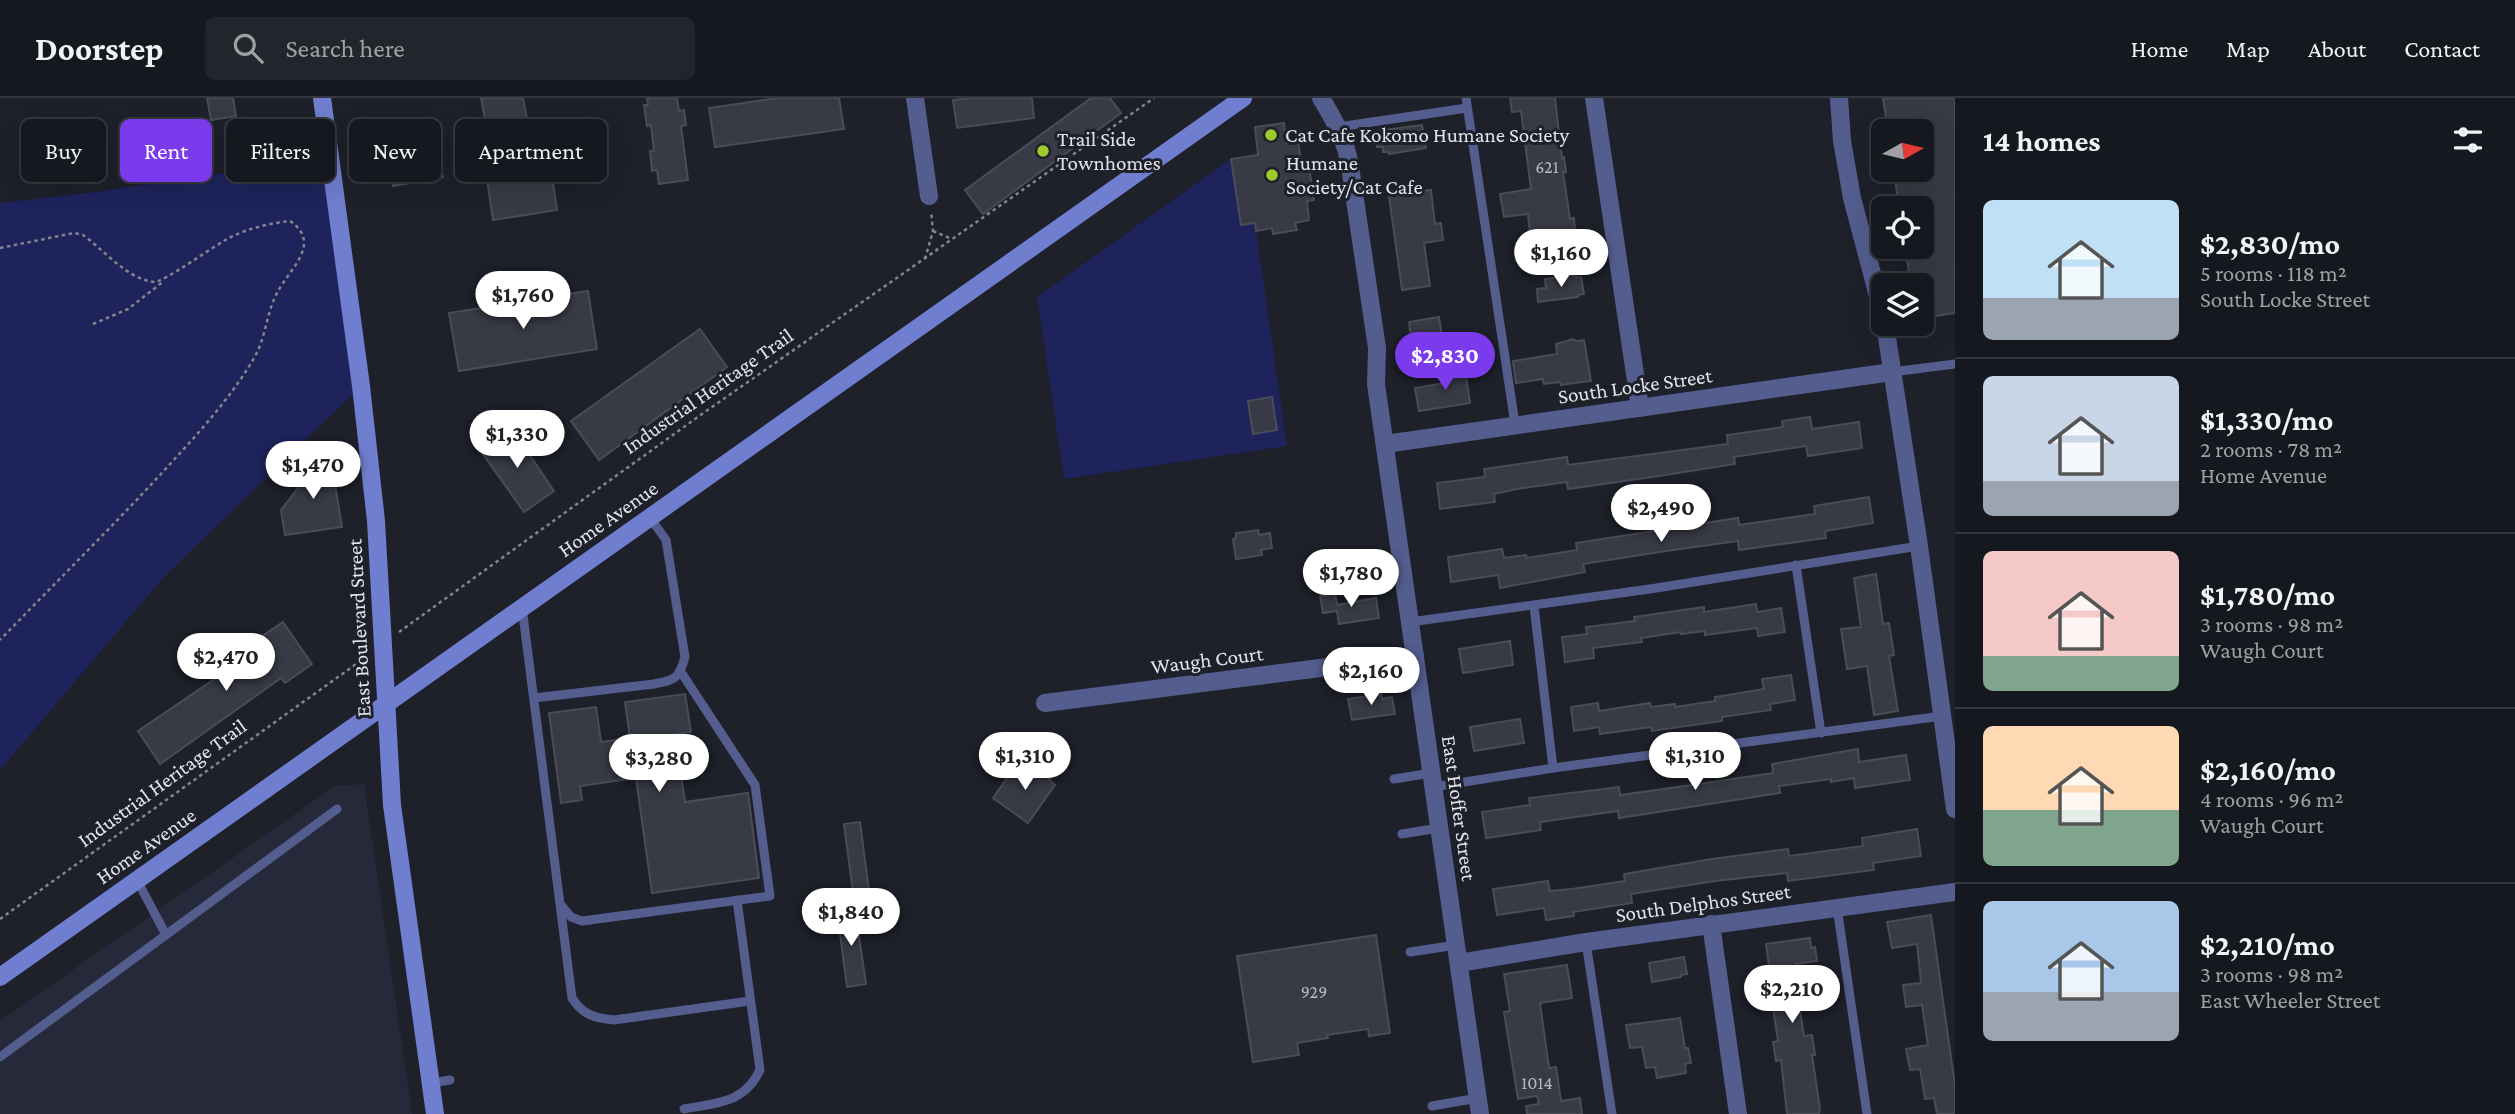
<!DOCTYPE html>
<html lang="en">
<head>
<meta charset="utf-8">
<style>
	:root { --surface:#161820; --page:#23252d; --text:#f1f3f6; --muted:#9ea0a5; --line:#35373e; --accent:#7c3aed }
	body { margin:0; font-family:"Crimson Pro",serif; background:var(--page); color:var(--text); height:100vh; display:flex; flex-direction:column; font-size:26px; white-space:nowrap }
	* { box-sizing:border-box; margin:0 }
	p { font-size:23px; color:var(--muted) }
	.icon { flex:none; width:38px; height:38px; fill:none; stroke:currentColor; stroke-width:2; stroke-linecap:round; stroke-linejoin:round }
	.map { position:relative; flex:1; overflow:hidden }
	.drawer { display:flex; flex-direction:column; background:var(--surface); width:560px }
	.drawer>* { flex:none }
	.banner { position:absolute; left:21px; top:21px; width:665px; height:63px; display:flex; gap:14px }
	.needle { width:46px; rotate:82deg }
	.controls { position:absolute; left:1871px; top:21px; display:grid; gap:14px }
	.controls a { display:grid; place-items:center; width:63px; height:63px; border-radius:10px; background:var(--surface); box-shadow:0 7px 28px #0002,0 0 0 2px var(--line); font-size:35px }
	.price { position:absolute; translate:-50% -60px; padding:0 16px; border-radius:24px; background:#fff; color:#222; font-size:23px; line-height:46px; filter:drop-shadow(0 2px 4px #0008) }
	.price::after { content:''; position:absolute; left:50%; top:42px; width:21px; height:16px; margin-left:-10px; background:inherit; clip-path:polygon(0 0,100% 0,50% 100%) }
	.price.on { background:var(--accent); color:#fff }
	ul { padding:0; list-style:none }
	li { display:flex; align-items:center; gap:21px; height:175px; padding:0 28px }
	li+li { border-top:2px solid var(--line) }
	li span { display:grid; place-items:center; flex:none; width:196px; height:140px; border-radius:10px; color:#555 }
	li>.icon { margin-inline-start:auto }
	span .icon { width:84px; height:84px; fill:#fffc; stroke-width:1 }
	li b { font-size:30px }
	h2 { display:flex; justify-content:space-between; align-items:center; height:84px; padding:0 28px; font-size:30px }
	.chip { padding:0 24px; border-radius:10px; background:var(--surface); box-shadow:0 7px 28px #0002,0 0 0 2px var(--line); font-size:24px; line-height:63px }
	.chip.on { background:var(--accent); color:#fff }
	header { display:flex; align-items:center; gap:42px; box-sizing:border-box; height:98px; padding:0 35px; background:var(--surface); border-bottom:2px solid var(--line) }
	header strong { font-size:33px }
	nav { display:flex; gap:38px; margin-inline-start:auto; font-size:24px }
	.search { width:490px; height:63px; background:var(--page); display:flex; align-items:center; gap:18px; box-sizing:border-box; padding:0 24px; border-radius:10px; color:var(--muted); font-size:26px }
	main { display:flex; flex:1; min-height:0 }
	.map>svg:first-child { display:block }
</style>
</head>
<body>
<header>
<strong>Doorstep</strong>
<div class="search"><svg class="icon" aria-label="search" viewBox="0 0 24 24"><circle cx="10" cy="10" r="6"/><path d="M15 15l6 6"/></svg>Search here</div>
<nav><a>Home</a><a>Map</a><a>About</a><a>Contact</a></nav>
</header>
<main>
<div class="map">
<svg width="1955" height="1016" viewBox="0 0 1955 1016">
	<rect width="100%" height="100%" fill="#1e202a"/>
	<!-- built -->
	<polygon fill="#262939" points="364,686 412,1016 0,1016 0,923 335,688"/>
	<!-- green -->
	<g fill="#1e235b">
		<polygon points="330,59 361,288 164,479 0,672 0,105 96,94"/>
		<polygon points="1231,61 1241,127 1255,125 1287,348 1064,381 1037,199"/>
	</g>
	<!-- building -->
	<g fill="#383a45" stroke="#4a4d58" stroke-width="2">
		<polygon points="207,0 233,0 236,18 211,22"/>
		<polygon points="481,0 523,0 532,47 547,45 557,112 493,122 483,55 491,53"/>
		<polygon points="647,0 677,0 679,13 684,12 686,27 681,28 688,82 659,86 657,72 652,73 650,53 654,53 651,27 647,28 644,7 648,7"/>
		<polygon points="778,0 839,0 844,31 715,49 709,10"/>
		<polygon points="969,0 1032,0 1034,20 957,30 953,2"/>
		<polygon points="1091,0 1110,0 1121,15 983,116 965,92"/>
		<polygon points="1510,0 1555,0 1562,60 1564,59 1566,74 1563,74 1570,121 1574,120 1575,133 1571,134 1572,140 1531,146 1528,116 1504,119 1500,96 1531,91 1521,13 1512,14"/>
		<polygon points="1883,0 1955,0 1955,215 1922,220 1922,187 1911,187 1905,149 1922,149 1922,110 1899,110 1894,72 1922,72 1922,33 1888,33"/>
		<polygon points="1284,25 1286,45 1298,43 1301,63 1308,62 1314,102 1307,103 1309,122 1295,125 1297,132 1273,136 1272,130 1256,133 1255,125 1241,127 1231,61 1258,57 1255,29"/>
		<polygon points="1422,27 1426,50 1389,56 1389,54 1383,54 1383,49 1377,49 1375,33"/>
		<polygon points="434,31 443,79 393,88 384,40"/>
		<polygon points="1431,92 1435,126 1441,125 1443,142 1424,145 1430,188 1402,192 1389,98"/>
		<polygon points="1576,177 1576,180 1581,179 1584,196 1578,197 1578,199 1538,204 1537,191 1546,190 1545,181"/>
		<polygon points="588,193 597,251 459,273 449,215"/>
		<polygon points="1439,219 1443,244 1412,249 1409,224"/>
		<polygon points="700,231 727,269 599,362 571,323"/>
		<polygon points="1573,241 1576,243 1584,242 1591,283 1561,287 1560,284 1544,286 1543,281 1516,285 1513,263 1557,256 1556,246"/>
		<polygon points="1465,272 1470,305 1419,313 1415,290 1445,285 1443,275"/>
		<polygon points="1272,299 1277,332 1253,336 1248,303"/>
		<polygon points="1810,319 1812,331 1859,324 1862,350 1808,358 1806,348 1734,359 1735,366 1659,378 1568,391 1567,384 1517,391 1494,396 1495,404 1440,411 1437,385 1485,379 1484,371 1567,359 1568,367 1728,346 1727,337 1783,329 1782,323"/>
		<polygon points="512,331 554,393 524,414 480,352"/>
		<polygon points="331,362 342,429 285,437 281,412 298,390 295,368"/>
		<polygon points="1869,399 1873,425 1825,433 1826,440 1739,452 1738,443 1666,453 1583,466 1585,474 1500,490 1498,477 1451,484 1448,459 1502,451 1504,460 1526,457 1527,460 1577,452 1576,445 1738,420 1739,427 1815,416 1814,408"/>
		<polygon points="1258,432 1259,437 1270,435 1272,450 1261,452 1262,457 1236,461 1233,441 1236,440 1236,435"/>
		<polygon points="1876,476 1883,526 1889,525 1894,557 1889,558 1898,613 1874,617 1867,568 1847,571 1841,531 1861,529 1854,480"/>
		<polygon points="1335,496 1337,507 1376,500 1379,520 1339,526 1337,513 1323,515 1320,498"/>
		<polygon points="1756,506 1757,514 1781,510 1785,534 1758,538 1757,530 1705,537 1705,533 1681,536 1681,534 1641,540 1642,544 1593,550 1594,560 1565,564 1562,539 1587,536 1586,529 1635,523 1634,519 1704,509 1704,514"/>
		<polygon points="283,524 312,566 285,585 281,580 160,666 138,633 260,550 255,543"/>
		<polygon points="1510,543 1513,567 1463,575 1459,551"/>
		<polygon points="1791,577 1795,602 1770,606 1771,612 1722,619 1722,623 1652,633 1651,629 1600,636 1599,629 1574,633 1571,609 1598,605 1599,613 1650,605 1651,609 1675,606 1675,609 1715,603 1715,599 1764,591 1762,581"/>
		<polygon points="685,596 691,634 675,636 685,704 748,695 759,780 652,795 636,680 580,688 582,702 561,705 549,615 596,609 601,644 630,640 625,604"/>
		<polygon points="1381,596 1382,601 1392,599 1395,616 1352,622 1348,601"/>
		<polygon points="1520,621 1524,645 1474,653 1470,629"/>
		<polygon points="1858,651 1859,664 1906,657 1910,682 1855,690 1854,680 1831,684 1831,681 1779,688 1780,695 1619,720 1618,713 1540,724 1541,732 1486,740 1482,714 1530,707 1529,700 1619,689 1620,697 1692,687 1773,675 1772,666"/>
		<polygon points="1035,666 1052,678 1049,682 1055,687 1028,725 993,700 1014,670 1026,679"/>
		<polygon points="860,724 870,800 854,802 844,726"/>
		<polygon points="1917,731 1921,758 1873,765 1874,772 1788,783 1787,775 1715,783 1631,796 1632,805 1573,814 1574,818 1546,822 1544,810 1497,817 1493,791 1548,783 1550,793 1572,791 1625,783 1624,776 1712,761 1788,751 1789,758 1863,748 1862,740"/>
		<polygon points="855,811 866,886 847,889 837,813"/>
		<polygon points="1931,817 1955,988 1955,1016 1937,1016 1934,1000 1925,1001 1920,971 1910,972 1906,951 1928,947 1922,907 1906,909 1903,887 1921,885 1917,846 1892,850 1887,824"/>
		<polygon points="1376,837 1390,935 1369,938 1368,931 1327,937 1328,940 1297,945 1299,957 1253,964 1237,858"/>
		<polygon points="1810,840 1811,850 1815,849 1817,863 1796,866 1800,893 1797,893 1804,938 1812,937 1815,957 1812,957 1820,1011 1819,1016 1787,1016 1781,962 1776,963 1773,944 1778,943 1771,897 1765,898 1762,877 1770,875 1766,846"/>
		<polygon points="1684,859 1687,876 1681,877 1681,879 1652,884 1649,865"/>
		<polygon points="1567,867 1572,900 1540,905 1549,970 1556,969 1561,1003 1580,1000 1582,1016 1527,1016 1526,1008 1539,1006 1537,998 1518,1001 1504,914 1510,913 1504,876"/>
		<polygon points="1680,920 1685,950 1688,950 1691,965 1685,966 1686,975 1657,980 1655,969 1646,970 1642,949 1630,950 1626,927"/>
	</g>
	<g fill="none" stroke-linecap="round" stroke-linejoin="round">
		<!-- path -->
		<g stroke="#84858d" stroke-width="2.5" stroke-dasharray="3.5 3.5" stroke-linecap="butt">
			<polyline points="933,133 952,141"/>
			<path d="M0 150 74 135 83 137C104 152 127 181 154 184 165 184 217 145 233 138 250 130 271 125 290 123 323 146 289 171 277 195 266 216 266 240 254 260 229 303 193 341 160 377 108 433 53 487 0 542"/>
			<polyline points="925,161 933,133 931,113"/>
			<polyline points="93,226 128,211 164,183"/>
			<polyline points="399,534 702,316 1154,0"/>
			<polyline points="0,821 366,559"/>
		</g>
		<!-- lane -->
		<g stroke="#535d8e" stroke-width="9">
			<polyline points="1466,0 1515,326"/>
			<polyline points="1338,29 1467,10"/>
			<polyline points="1892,274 1955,266"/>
			<polyline points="1796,467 1821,635"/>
			<polyline points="1534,508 1553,670"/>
			<path d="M522 509 572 900C583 917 594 920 614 922L750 903"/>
			<polyline points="1410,524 1650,491 1919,448"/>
			<path d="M534 600 654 586C675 582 679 581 685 559L666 442 656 428 648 421"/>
			<polyline points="1394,681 1431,675"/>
			<polyline points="1433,689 1553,670 1942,618"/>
			<polyline points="1402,736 1439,730"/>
			<polyline points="137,782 166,837"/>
			<polyline points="562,808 571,819 582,823 770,798 755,687 681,574"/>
			<polyline points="1837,809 1867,1016"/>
			<polyline points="1586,844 1612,1016"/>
			<polyline points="1410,854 1456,847"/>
			<polyline points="0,959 337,711"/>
			<polyline points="431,985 450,982"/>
			<polyline points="1432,1008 1478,1000"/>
			<path d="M684 1011C716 1005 744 1006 760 972L737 802"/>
		</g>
		<!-- street -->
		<g stroke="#535d8e" stroke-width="18">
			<polyline points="915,0 929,98"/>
			<path d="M1321 0C1334 22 1346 42 1350 68L1377 250 1376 286 1480 1016"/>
			<polyline points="1594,0 1640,310"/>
			<polyline points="1839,0 1842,43 1852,100 1883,217"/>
			<polyline points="1885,226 1919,448 1955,711"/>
			<polyline points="1385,346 1892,274"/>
			<polyline points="1045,605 1415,558"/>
			<polyline points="1711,826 1738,1016"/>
			<polyline points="1459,865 1586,844 1955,794"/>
		</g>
		<!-- secondary -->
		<g stroke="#6f7ece" stroke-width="18">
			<polyline points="322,0 361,288 376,423 392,707 435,1016"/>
			<polyline points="0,879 1243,0"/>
		</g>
	</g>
	<!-- markers -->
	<g fill="#9fca2d" stroke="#1e202a" stroke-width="2.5">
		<circle cx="1271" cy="37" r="7"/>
		<circle cx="1043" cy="53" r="7"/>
		<circle cx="1272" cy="77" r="7"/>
	</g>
	<g text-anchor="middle" stroke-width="6" stroke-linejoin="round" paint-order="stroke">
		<!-- number labels -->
		<g font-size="18" fill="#b9bac2">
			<text x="1547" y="75">621</text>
			<text x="1314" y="900">929</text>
			<text x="1537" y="991">1014</text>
		</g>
		<!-- poi labels -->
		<g font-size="21" fill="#e4e5ec" stroke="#1e202a" text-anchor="start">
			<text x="1285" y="44">Cat Cafe Kokomo Humane Society</text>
			<text x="1057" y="48">Trail Side<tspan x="1057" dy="24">Townhomes</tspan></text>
			<text x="1286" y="72">Humane<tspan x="1286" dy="24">Society/Cat Cafe</tspan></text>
		</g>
		<!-- street labels -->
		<g font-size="21" fill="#e4e5ec" stroke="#1e202a">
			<text transform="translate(1635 288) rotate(-8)" y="7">South Locke Street</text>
			<text transform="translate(708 293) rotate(-35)" y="7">Industrial Heritage Trail</text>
			<text transform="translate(608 421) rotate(-35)" y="7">Home Avenue</text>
			<text transform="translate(359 530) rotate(-93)" y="7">East Boulevard Street</text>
			<text transform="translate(1207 562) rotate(-7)" y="7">Waugh Court</text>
			<text transform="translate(162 685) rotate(-36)" y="7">Industrial Heritage Trail</text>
			<text transform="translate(1459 710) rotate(82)" y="7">East Hoffer Street</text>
			<text transform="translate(146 748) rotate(-35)" y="7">Home Avenue</text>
			<text transform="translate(1703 805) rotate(-8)" y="7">South Delphos Street</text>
		</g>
	</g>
</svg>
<div class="controls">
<a><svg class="needle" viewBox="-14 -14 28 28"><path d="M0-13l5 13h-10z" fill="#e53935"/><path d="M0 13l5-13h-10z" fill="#9ea0a5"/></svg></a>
<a><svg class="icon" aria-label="locate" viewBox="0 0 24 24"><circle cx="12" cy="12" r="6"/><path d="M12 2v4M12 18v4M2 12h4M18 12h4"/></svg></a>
<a><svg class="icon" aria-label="layers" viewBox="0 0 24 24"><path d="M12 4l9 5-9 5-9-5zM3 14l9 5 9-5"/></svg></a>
</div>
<b class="price" style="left:1561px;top:191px">$1,160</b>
<b class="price" style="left:523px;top:233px">$1,760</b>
<b class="price on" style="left:1445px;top:294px">$2,830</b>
<b class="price" style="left:517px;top:372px">$1,330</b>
<b class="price" style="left:313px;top:403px">$1,470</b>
<b class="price" style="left:1661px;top:446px">$2,490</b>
<b class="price" style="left:1351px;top:511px">$1,780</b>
<b class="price" style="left:226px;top:595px">$2,470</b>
<b class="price" style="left:1371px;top:609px">$2,160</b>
<b class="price" style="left:1025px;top:694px">$1,310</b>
<b class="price" style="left:1695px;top:694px">$1,310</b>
<b class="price" style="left:659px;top:696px">$3,280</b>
<b class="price" style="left:851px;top:850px">$1,840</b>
<b class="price" style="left:1792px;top:927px">$2,210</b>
<div class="banner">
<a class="chip">Buy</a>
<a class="chip on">Rent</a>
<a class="chip">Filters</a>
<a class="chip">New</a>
<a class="chip">Apartment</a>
</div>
</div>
<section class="drawer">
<h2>14 homes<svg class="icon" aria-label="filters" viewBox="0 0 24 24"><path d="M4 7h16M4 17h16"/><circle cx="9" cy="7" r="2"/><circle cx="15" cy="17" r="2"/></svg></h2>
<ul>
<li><span style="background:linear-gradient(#bfe0f5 70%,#9aa5b1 0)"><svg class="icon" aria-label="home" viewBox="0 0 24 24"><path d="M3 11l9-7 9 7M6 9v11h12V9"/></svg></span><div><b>$2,830/mo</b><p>5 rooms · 118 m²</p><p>South Locke Street</p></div></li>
<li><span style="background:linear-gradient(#c9d6e8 75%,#9aa5b1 0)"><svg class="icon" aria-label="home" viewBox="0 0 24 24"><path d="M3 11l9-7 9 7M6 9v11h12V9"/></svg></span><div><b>$1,330/mo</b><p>2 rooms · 78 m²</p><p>Home Avenue</p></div></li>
<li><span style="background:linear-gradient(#f6c9c9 75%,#7fa58c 0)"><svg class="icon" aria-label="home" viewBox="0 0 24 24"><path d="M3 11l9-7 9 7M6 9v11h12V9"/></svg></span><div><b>$1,780/mo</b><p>3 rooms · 98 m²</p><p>Waugh Court</p></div></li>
<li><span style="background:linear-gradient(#ffd9b3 60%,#7fa58c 0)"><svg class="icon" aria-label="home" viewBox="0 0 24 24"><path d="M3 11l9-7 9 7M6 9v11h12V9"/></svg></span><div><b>$2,160/mo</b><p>4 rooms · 96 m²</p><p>Waugh Court</p></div></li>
<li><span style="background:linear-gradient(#a9c7e8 65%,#9aa5b1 0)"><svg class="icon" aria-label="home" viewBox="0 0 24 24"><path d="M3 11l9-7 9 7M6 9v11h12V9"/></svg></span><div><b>$2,210/mo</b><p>3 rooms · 98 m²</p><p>East Wheeler Street</p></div></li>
</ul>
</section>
</main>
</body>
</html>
